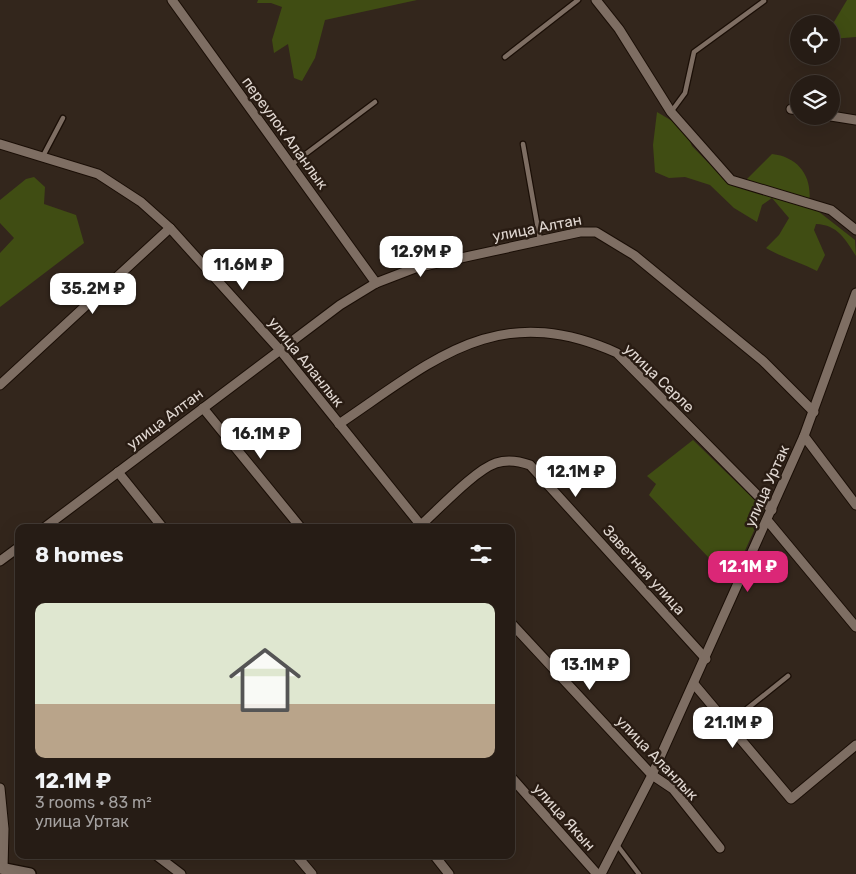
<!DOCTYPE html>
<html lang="en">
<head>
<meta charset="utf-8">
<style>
	:root { --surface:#261c15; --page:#322922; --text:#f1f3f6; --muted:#a4a1a0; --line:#423a34; --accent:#db2777 }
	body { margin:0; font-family:Rubik,sans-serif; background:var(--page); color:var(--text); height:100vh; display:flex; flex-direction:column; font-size:19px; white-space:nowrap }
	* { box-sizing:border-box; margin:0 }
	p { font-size:16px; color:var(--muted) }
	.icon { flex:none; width:28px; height:28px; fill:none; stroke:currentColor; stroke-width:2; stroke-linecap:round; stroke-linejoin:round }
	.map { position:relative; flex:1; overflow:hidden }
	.sheet { position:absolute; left:15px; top:524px; width:500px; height:335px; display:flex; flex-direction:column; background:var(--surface); border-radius:10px; box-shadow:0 5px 20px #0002,0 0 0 1px var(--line) }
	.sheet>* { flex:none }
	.controls { position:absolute; left:790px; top:15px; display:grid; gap:10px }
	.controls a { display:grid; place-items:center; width:50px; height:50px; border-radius:50%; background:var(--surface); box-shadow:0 5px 20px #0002,0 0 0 1px var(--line); font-size:25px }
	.price { position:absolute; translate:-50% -42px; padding:0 11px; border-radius:10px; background:#fff; color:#222; font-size:16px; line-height:32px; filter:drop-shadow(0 1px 2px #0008) }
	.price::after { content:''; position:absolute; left:50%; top:30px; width:15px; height:11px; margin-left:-8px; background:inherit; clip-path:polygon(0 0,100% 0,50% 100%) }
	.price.current { background:var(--accent); color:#fff }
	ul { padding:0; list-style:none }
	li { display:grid; align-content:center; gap:10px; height:265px; padding:0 20px }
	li+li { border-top:1px solid var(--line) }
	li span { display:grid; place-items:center; height:155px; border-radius:10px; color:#555 }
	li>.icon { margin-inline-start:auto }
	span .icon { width:90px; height:90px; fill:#fffc; stroke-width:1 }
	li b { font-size:21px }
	h2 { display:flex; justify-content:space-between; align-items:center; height:60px; padding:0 20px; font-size:21px }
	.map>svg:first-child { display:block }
</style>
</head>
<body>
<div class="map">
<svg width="856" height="874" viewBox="0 0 856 874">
	<rect width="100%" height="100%" fill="#33261c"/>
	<!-- green -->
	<g fill="#404d13">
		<polygon points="258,0 417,0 325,20 315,58 302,81 294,78 288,44 274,53 272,40 282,7 271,3 257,3"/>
		<polygon points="847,0 856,0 856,37 831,39 831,27"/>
		<path d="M657 112 684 128 692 146 726 181 739 187 772 154C799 157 813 177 809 204L855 240 856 256C845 239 838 225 816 224L814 230 825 255 817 271C800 262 783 258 766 248L779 235 789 218 772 198 762 205 757 222 734 208 710 185 685 177 669 178 655 172 653 145Z"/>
		<polygon points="34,177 45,187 44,204 76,215 84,243 0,307 0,253 14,238 0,223 0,200 26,179"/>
		<polygon points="693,440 764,509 731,581 649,495 656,484 647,476"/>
	</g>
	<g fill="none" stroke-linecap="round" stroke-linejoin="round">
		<defs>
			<g id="service">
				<polyline points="505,57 578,0"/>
				<polyline points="671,112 685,93 694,52 764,1"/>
				<polyline points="523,144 540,240"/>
				<polyline points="43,156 63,118"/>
				<polyline points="291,165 375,102"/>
				<polyline points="728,724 788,676"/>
				<polyline points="617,845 639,874"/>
			</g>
			<g id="minor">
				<polyline points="172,0 376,283"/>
				<polyline points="596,0 619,29 671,112 731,180 831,210 856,230"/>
				<polyline points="791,109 799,110"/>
				<polyline points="831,116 856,120"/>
				<polyline points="0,144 98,174 141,202 170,228 280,350 423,528"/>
				<polyline points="0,385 170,228"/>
				<polyline points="203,408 301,528"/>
				<path d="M339 424C434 360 497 299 617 353L772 510"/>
				<polyline points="804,436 856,505"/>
				<polyline points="118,472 163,528"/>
				<polyline points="767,520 856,627"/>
				<path d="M421 525C439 509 475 470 496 463 508 459 519 461 530 465L706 659"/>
				<polyline points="44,528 340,305 376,283 415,268 580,232 596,232 634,255 763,361 814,412"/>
				<polyline points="0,561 19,547"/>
				<polyline points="511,623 652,775 673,789 720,848"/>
				<polyline points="694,684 791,799 856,745"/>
				<polyline points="511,777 597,874"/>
				<polyline points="0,788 4,829 3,869"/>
				<polyline points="156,855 181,874"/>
				<polyline points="296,855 312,874"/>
				<polyline points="434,855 449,874"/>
				<polyline points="601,874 652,775 804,436 856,293"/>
			</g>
			<polyline id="tertiary" points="0,868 30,874"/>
		</defs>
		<!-- service casing -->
		<use href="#service" stroke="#1a0e06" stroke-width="7"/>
		<!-- minor casing -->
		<use href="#minor" stroke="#1a0e06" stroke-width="11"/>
		<!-- tertiary casing -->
		<use href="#tertiary" stroke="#1a0e06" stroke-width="14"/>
		<!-- service -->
		<use href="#service" stroke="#7e6e63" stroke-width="4.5"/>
		<!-- minor -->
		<use href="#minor" stroke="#7e6e63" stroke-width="9"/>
		<!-- tertiary -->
		<use href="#tertiary" stroke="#7e6e63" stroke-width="11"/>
	</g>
	<g text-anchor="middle" stroke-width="5" stroke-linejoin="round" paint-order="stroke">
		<!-- street labels -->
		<g font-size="15" fill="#e0d7d1" stroke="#291c13">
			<text transform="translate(285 133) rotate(54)" y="5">переулок Аланлык</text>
			<text transform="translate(537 228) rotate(-11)" y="5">улица Алтан</text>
			<text transform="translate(306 362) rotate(51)" y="5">улица Аланлык</text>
			<text transform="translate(659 378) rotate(44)" y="5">улица Серле</text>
			<text transform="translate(165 419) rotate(-37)" y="5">улица Алтан</text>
			<text transform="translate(767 486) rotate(-66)" y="5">улица Уртак</text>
			<text transform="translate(644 570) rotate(48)" y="5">Заветная улица</text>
			<text transform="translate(657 758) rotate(46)" y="5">улица Аланлык</text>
			<text transform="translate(564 817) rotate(48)" y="5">улица Якын</text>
		</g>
	</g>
</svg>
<div class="controls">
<a><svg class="icon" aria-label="locate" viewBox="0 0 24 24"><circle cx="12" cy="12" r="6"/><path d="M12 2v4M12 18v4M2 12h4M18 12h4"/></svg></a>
<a><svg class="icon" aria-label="layers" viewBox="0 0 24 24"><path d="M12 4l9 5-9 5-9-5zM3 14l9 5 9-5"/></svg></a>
</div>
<b class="price" style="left:421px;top:278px">12.9M ₽</b>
<b class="price" style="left:243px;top:291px">11.6M ₽</b>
<b class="price" style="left:93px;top:315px">35.2M ₽</b>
<b class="price" style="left:261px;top:460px">16.1M ₽</b>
<b class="price" style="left:576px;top:498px">12.1M ₽</b>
<b class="price current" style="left:748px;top:593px">12.1M ₽</b>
<b class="price" style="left:590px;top:691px">13.1M ₽</b>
<b class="price" style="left:733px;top:749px">21.1M ₽</b>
<section class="sheet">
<h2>8 homes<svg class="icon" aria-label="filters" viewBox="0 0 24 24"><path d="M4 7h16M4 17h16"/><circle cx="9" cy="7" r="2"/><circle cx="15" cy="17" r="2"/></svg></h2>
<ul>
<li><span style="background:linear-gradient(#dfe7d0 65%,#b9a48a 0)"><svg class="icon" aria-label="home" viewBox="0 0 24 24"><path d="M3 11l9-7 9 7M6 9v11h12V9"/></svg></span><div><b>12.1M ₽</b><p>3 rooms · 83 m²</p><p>улица Уртак</p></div></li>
</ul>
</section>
</div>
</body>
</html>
